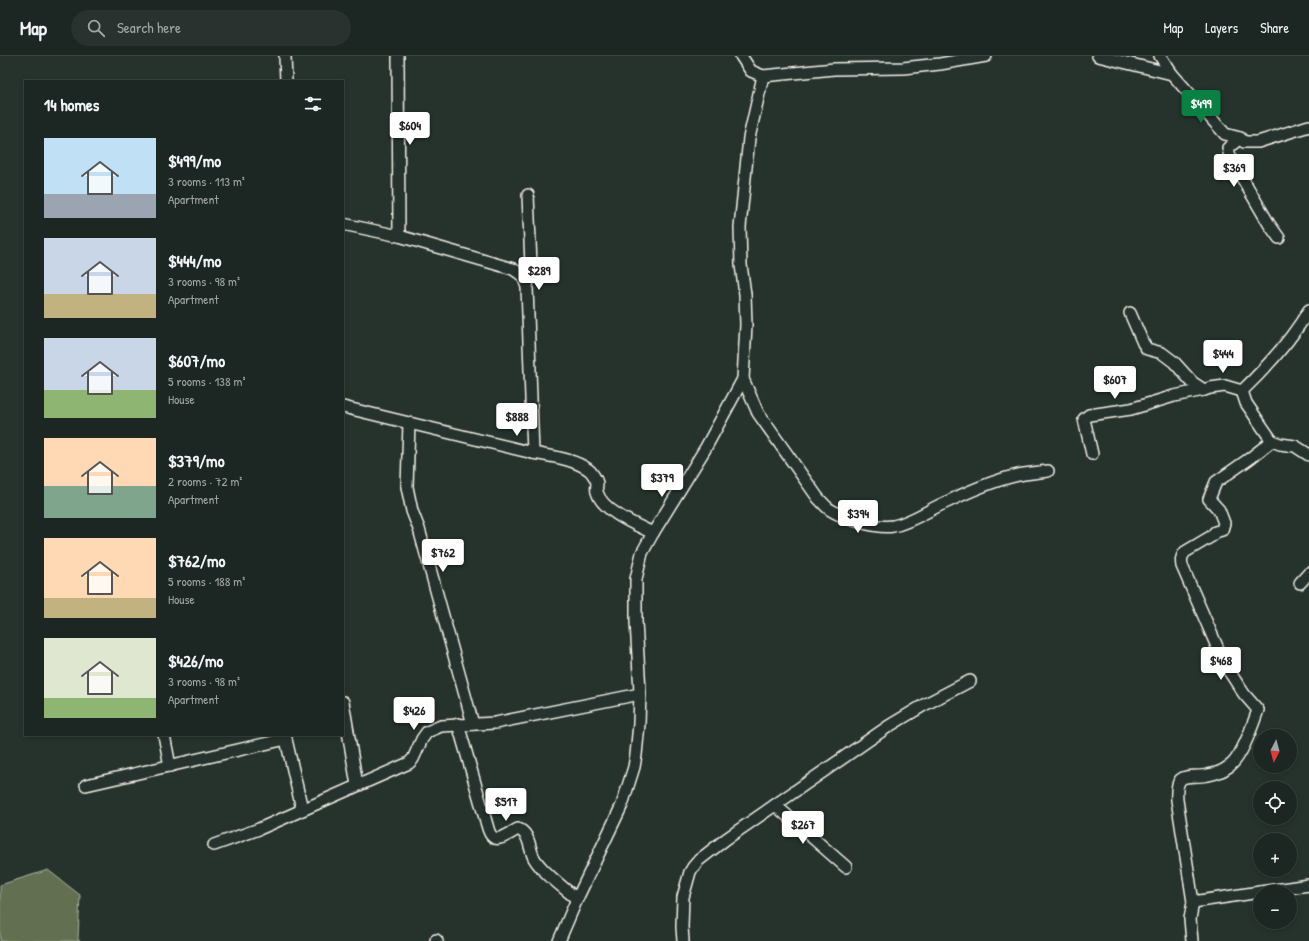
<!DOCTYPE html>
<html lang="en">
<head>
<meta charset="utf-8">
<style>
	:root { --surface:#1c2622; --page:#29322f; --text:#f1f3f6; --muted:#a0a5a5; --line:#3a4340; --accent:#0b8043 }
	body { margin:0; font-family:"Patrick Hand",sans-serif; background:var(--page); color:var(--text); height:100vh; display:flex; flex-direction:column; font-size:15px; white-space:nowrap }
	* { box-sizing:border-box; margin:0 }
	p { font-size:13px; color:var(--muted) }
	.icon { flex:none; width:22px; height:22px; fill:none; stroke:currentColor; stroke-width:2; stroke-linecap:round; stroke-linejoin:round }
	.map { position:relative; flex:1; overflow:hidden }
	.sheet { position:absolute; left:24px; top:24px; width:320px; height:656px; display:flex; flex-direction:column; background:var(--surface); border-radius:0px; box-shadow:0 2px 6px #0003,0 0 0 1px var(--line) }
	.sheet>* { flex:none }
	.needle { width:26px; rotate:186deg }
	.tools { position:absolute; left:1253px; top:673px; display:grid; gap:8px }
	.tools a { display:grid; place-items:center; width:44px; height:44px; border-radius:50%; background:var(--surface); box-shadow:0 2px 6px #0003,0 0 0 1px var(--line); font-size:20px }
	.price { position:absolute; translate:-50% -34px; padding:0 9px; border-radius:4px; background:#fff; color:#222; font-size:13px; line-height:26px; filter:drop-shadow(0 1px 2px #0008) }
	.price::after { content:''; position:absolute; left:50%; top:24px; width:12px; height:9px; margin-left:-6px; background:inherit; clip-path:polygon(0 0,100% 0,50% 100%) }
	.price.selected { background:var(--accent); color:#fff }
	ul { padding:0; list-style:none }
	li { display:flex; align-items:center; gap:12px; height:100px; padding:0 20px }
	li span { display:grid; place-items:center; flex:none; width:112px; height:80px; border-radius:0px; color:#555 }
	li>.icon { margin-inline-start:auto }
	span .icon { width:48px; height:48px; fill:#fffc; stroke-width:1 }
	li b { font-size:17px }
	h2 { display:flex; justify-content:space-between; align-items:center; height:48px; padding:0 20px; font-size:17px }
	header { display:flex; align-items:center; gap:24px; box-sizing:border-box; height:56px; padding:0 20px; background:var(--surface); border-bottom:1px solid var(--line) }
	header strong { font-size:19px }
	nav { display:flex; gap:22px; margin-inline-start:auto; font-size:14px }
	.search { width:280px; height:36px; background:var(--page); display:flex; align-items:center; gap:10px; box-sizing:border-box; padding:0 14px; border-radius:22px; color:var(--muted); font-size:15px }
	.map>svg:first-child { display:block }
</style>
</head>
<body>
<header>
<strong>Map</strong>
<div class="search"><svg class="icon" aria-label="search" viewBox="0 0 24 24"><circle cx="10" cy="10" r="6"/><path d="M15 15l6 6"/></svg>Search here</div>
<nav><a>Map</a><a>Layers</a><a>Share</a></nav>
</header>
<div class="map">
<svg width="1309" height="885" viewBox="0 0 1309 885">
	<rect width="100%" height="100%" fill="#26332d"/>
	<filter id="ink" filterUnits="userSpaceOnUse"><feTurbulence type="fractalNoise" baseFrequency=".025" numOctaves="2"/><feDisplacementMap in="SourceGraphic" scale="8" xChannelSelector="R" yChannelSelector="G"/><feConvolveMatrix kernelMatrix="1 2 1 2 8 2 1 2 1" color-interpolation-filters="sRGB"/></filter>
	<g filter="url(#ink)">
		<!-- green -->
		<polygon fill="#627051" stroke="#abb09c" points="48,814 80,839 78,883 80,885 0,885 0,829"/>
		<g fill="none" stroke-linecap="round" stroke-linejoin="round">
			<defs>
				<g id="minor">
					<polyline points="285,0 286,25"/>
					<polyline points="398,0 399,180"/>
					<polyline points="1098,0 1172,18 1225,78 1240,82 1244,86 1258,86 1309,70"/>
					<polyline points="1160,0 1172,18"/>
					<polyline points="763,20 834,13 903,12 940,8 986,0"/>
					<polyline points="1240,82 1228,92 1230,101 1269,168 1279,182"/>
					<polyline points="343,168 399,180 513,213 523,220 527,231 533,397"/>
					<polyline points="527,230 531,208 528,139"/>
					<polyline points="1130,257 1143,287 1147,293 1162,297 1174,306 1192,326 1204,334"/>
					<path d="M743 323 758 357 818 442C822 446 825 450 829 453 843 462 876 473 893 470 913 466 931 452 949 445 972 434 999 422 1024 418 1032 417 1040 416 1048 415"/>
					<path d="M1242 335C1267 311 1291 284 1309 254"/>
					<polyline points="1242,335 1246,347 1272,385 1280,388 1295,390 1309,399"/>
					<path d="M343 351 533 397C550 400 575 403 589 414 592 416 596 423 597 427 597 429 596 433 597 436 602 455 636 469 653 477"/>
					<polyline points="409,367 407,431 412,455 419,473 473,668"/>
					<polyline points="1092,398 1084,363 1089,359 1131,353 1174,340 1204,334 1210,332 1225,330 1242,335"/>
					<polyline points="1300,527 1309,517"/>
					<polyline points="343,646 357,729"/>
					<path d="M458 668 487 769C488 773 490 779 493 781 499 786 512 776 518 773 530 777 529 793 534 802 542 816 564 832 577 843"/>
					<polyline points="164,679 170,710"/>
					<polyline points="285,679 302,753"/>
					<polyline points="86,729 286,683"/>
					<polyline points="775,749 846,811"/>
					<polyline points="214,789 259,773 409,707 413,703 422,683 427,676 441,670 495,667 640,638"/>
					<polyline points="1260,836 1309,829"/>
					<polyline points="1193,846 1260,836"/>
					<polyline points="436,884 437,885"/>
					<polyline points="559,885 577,843 622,749 634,711 636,699 639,668 640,636 636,565 636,523 642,497 653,477 705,393 743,323 746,269 745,238 741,209 740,171 749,82 763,20 751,15 741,0"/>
					<polyline points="683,885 682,871 683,841 690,816 693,811 699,804 726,783 889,670 924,649 970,625"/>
					<path d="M1192 885 1190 863 1193 846 1177 744C1175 713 1188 723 1208 719 1214 718 1223 715 1228 711 1241 704 1253 668 1258 654L1244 638 1225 609 1182 510C1181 504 1181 501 1185 496L1212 480 1215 476 1222 474 1224 467 1219 454 1209 443 1216 426 1249 403 1272 385"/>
				</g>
			</defs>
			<!-- minor casing -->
			<use href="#minor" stroke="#f4f1e8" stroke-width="14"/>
			<!-- minor -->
			<use href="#minor" stroke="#26332d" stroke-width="11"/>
		</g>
	</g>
</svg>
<div class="tools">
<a><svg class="needle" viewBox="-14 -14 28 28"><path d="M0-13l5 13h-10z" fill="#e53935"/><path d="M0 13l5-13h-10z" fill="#a0a5a5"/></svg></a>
<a><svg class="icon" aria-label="locate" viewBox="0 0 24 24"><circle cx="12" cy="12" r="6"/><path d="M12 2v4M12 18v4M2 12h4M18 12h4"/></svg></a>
<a>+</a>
<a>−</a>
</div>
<b class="price selected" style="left:1201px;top:68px">$499</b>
<b class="price" style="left:410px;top:90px">$604</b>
<b class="price" style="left:1234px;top:132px">$369</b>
<b class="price" style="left:539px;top:235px">$289</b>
<b class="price" style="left:1223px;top:318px">$444</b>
<b class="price" style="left:1115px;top:344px">$607</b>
<b class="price" style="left:517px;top:381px">$888</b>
<b class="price" style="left:662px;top:442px">$379</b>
<b class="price" style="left:858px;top:478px">$394</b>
<b class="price" style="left:443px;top:517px">$762</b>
<b class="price" style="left:1221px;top:625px">$468</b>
<b class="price" style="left:414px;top:675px">$426</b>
<b class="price" style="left:506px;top:766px">$517</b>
<b class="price" style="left:803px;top:789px">$267</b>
<section class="sheet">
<h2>14 homes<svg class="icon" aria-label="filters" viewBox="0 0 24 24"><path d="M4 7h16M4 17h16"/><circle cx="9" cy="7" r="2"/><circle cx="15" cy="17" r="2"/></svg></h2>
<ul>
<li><span style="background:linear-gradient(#bfe0f5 70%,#9aa5b1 0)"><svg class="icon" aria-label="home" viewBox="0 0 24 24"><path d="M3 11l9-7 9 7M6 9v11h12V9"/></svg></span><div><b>$499/mo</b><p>3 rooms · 113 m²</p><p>Apartment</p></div></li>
<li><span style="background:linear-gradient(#c9d6e8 70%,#c2b280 0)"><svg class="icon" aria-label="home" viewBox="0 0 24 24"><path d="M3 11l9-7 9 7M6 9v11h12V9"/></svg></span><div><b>$444/mo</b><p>3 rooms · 98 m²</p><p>Apartment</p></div></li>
<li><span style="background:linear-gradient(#c9d6e8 65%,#8fb573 0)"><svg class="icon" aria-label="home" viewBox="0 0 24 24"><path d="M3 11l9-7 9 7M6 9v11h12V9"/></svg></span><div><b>$607/mo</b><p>5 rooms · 138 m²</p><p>House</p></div></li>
<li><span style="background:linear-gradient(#ffd9b3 60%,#7fa58c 0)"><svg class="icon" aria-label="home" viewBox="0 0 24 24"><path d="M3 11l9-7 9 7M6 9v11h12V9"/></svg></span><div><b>$379/mo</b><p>2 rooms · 72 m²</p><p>Apartment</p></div></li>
<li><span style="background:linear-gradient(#ffd9b3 75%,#c2b280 0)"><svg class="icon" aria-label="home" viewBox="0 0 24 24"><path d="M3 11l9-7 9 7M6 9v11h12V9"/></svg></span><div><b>$762/mo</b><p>5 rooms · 188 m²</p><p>House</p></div></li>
<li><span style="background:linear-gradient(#dfe7d0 75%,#8fb573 0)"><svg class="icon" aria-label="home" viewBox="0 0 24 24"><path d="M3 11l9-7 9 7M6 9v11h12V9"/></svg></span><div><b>$426/mo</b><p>3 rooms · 98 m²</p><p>Apartment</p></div></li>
</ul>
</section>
</div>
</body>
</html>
